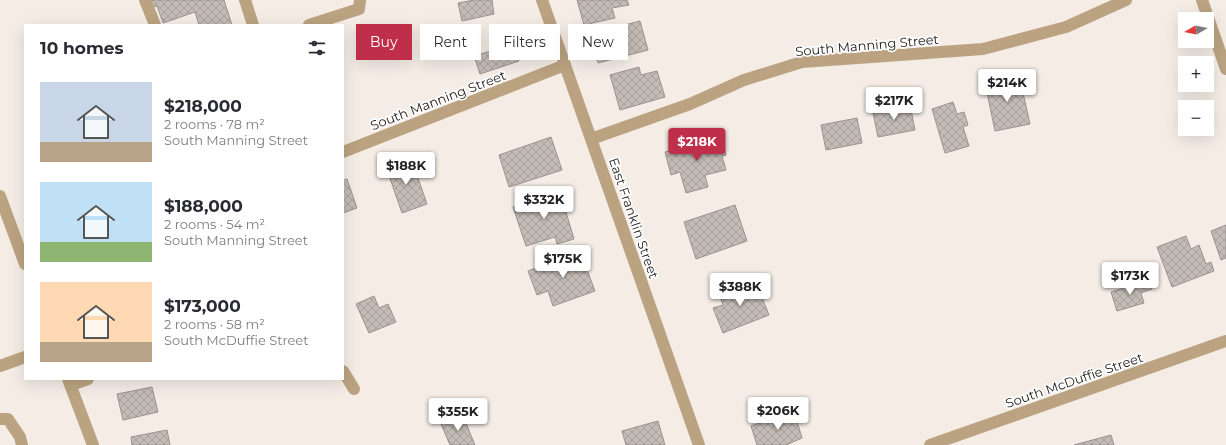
<!DOCTYPE html>
<html lang="en">
<head>
<meta charset="utf-8">
<style>
	:root { --surface:#fff; --page:#f7f7f7; --text:#2b2b33; --muted:#7c7c81; --accent:#c02f49 }
	body { margin:0; font-family:Montserrat,sans-serif; background:var(--page); color:var(--text); height:100vh; display:flex; flex-direction:column; font-size:15px; white-space:nowrap }
	* { box-sizing:border-box; margin:0 }
	p { font-size:13px; color:var(--muted) }
	.icon { flex:none; width:22px; height:22px; fill:none; stroke:currentColor; stroke-width:2; stroke-linecap:round; stroke-linejoin:round }
	.map { position:relative; flex:1; overflow:hidden }
	.side { position:absolute; left:24px; top:24px; width:320px; height:356px; display:flex; flex-direction:column; background:var(--surface); border-radius:0px; box-shadow:0 4px 16px #0002 }
	.side>* { flex:none }
	.guide { position:absolute; left:356px; top:24px; width:380px; height:36px; display:flex; gap:8px }
	.needle { width:26px; rotate:261deg }
	.tools { position:absolute; left:1178px; top:12px; display:grid; gap:8px }
	.tools a { display:grid; place-items:center; width:36px; height:36px; border-radius:0px; background:var(--surface); box-shadow:0 4px 16px #0002; font-size:20px }
	.price { position:absolute; translate:-50% -34px; padding:0 9px; border-radius:4px; background:#fff; color:#222; font-size:13px; line-height:26px; filter:drop-shadow(0 1px 2px #0008) }
	.price::after { content:''; position:absolute; left:50%; top:24px; width:12px; height:9px; margin-left:-6px; background:inherit; clip-path:polygon(0 0,100% 0,50% 100%) }
	.price.active { background:var(--accent); color:#fff }
	ul { padding:0; list-style:none }
	li { display:flex; align-items:center; gap:12px; height:100px; padding:0 16px }
	li span { display:grid; place-items:center; flex:none; width:112px; height:80px; border-radius:0px; color:#555 }
	li>.icon { margin-inline-start:auto }
	span .icon { width:48px; height:48px; fill:#fffc; stroke-width:1 }
	li b { font-size:17px }
	h2 { display:flex; justify-content:space-between; align-items:center; height:48px; padding:0 16px; font-size:17px }
	.chip { padding:0 14px; border-radius:0px; background:var(--surface); box-shadow:0 4px 16px #0002; font-size:14px; line-height:36px }
	.chip.active { background:var(--accent); color:#fff }
	.map>svg:first-child { display:block }
</style>
</head>
<body>
<div class="map">
<svg width="1226" height="445" viewBox="0 0 1226 445">
	<defs>
		<pattern id="building-cross-hatch" width="8" height="8" patternUnits="userSpaceOnUse"><rect width="8" height="8" fill="#c3bbb5"/><path d="M0 0l8 8M0 8l8-8" fill="none" stroke="#a7a09b"/></pattern>
	</defs>
	<rect width="100%" height="100%" fill="#f4ece5"/>
	<!-- building -->
	<g fill="url(#building-cross-hatch)" stroke="#9b938d">
		<polygon points="150,0 224,0 232,25 199,25 195,12 163,23 157,6 152,7"/>
		<polygon points="474,0 492,0 494,14 462,21 458,3"/>
		<polygon points="577,0 627,0 629,5 612,8 615,18 584,25"/>
		<polygon points="640,21 648,50 598,63 590,34"/>
		<polygon points="514,44 519,61 480,74 474,56"/>
		<polygon points="639,67 641,75 657,71 665,97 620,110 610,75"/>
		<polygon points="1019,75 1030,124 995,131 985,83"/>
		<polygon points="953,102 957,114 964,112 968,125 963,127 969,146 945,153 932,109"/>
		<polygon points="910,105 915,130 878,137 873,113"/>
		<polygon points="857,118 862,143 826,150 821,125"/>
		<polygon points="721,136 726,155 722,156 726,170 705,175 708,187 686,193 680,172 671,175 665,152"/>
		<polygon points="551,137 562,170 509,187 499,155"/>
		<polygon points="411,158 427,204 402,213 386,167"/>
		<polygon points="347,179 357,208 343,213 343,180"/>
		<polygon points="560,192 574,239 557,244 555,237 526,246 513,207"/>
		<polygon points="735,205 747,241 696,259 684,222"/>
		<polygon points="1226,225 1226,258 1221,260 1211,231"/>
		<polygon points="1186,236 1191,249 1199,245 1206,264 1211,262 1214,271 1172,287 1157,247"/>
		<polygon points="580,251 595,291 553,306 548,291 537,295 528,271"/>
		<polygon points="1149,280 1152,289 1141,293 1144,303 1117,311 1111,292"/>
		<polygon points="749,281 753,292 759,290 769,315 723,333 713,308 723,305 718,292"/>
		<polygon points="374,296 379,308 388,304 396,322 369,333 356,304"/>
		<polygon points="152,387 158,412 123,420 117,394"/>
		<polygon points="794,411 802,438 786,445 757,445 751,426"/>
		<polygon points="463,416 475,445 450,445 441,424"/>
		<polygon points="658,421 665,445 626,445 622,431"/>
		<polygon points="167,430 170,445 132,445 131,437"/>
		<polygon points="1111,435 1114,445 1074,445"/>
	</g>
	<g fill="none" stroke-linecap="round" stroke-linejoin="round">
		<!-- minor -->
		<g stroke="#bba381" stroke-width="12">
			<polyline points="145,0 155,25"/>
			<polyline points="245,0 253,25"/>
			<polyline points="542,0 699,445"/>
			<polyline points="1202,0 1226,69"/>
			<polyline points="309,25 359,9 360,0"/>
			<polyline points="591,139 690,104 744,80 802,62 983,49 1066,27 1126,0"/>
			<polyline points="343,152 565,65"/>
			<polyline points="0,196 25,264"/>
			<polyline points="0,366 25,357"/>
			<polyline points="343,371 354,389"/>
			<polyline points="68,379 93,445"/>
			<polyline points="71,385 88,379"/>
			<polyline points="0,419 8,419 20,437 22,445"/>
			<polyline points="930,445 1226,341"/>
		</g>
	</g>
	<g text-anchor="middle" stroke-width="3.5" stroke-linejoin="round" paint-order="stroke">
		<!-- street labels -->
		<g font-size="13" fill="#1f1c19" stroke="#fff">
			<text transform="translate(867 45) rotate(-5)" y="5">South Manning Street</text>
			<text transform="translate(438 100) rotate(-21)" y="5">South Manning Street</text>
			<text transform="translate(634 218) rotate(71)" y="5">East Franklin Street</text>
			<text transform="translate(1074 380) rotate(-19)" y="5">South McDuffie Street</text>
		</g>
	</g>
</svg>
<div class="tools">
<a><svg class="needle" viewBox="-14 -14 28 28"><path d="M0-13l5 13h-10z" fill="#e53935"/><path d="M0 13l5-13h-10z" fill="#7c7c81"/></svg></a>
<a>+</a>
<a>−</a>
</div>
<b class="price" style="left:1007px;top:103px">$214K</b>
<b class="price" style="left:894px;top:121px">$217K</b>
<b class="price active" style="left:697px;top:162px">$218K</b>
<b class="price" style="left:406px;top:186px">$188K</b>
<b class="price" style="left:544px;top:220px">$332K</b>
<b class="price" style="left:563px;top:279px">$175K</b>
<b class="price" style="left:1130px;top:296px">$173K</b>
<b class="price" style="left:740px;top:307px">$388K</b>
<b class="price" style="left:778px;top:431px">$206K</b>
<b class="price" style="left:458px;top:432px">$355K</b>
<div class="guide">
<a class="chip active">Buy</a>
<a class="chip">Rent</a>
<a class="chip">Filters</a>
<a class="chip">New</a>
</div>
<section class="side">
<h2>10 homes<svg class="icon" aria-label="filters" viewBox="0 0 24 24"><path d="M4 7h16M4 17h16"/><circle cx="9" cy="7" r="2"/><circle cx="15" cy="17" r="2"/></svg></h2>
<ul>
<li><span style="background:linear-gradient(#c9d6e8 75%,#b9a48a 0)"><svg class="icon" aria-label="home" viewBox="0 0 24 24"><path d="M3 11l9-7 9 7M6 9v11h12V9"/></svg></span><div><b>$218,000</b><p>2 rooms · 78 m²</p><p>South Manning Street</p></div></li>
<li><span style="background:linear-gradient(#bfe0f5 75%,#8fb573 0)"><svg class="icon" aria-label="home" viewBox="0 0 24 24"><path d="M3 11l9-7 9 7M6 9v11h12V9"/></svg></span><div><b>$188,000</b><p>2 rooms · 54 m²</p><p>South Manning Street</p></div></li>
<li><span style="background:linear-gradient(#ffd9b3 75%,#b9a48a 0)"><svg class="icon" aria-label="home" viewBox="0 0 24 24"><path d="M3 11l9-7 9 7M6 9v11h12V9"/></svg></span><div><b>$173,000</b><p>2 rooms · 58 m²</p><p>South McDuffie Street</p></div></li>
</ul>
</section>
</div>
</body>
</html>
